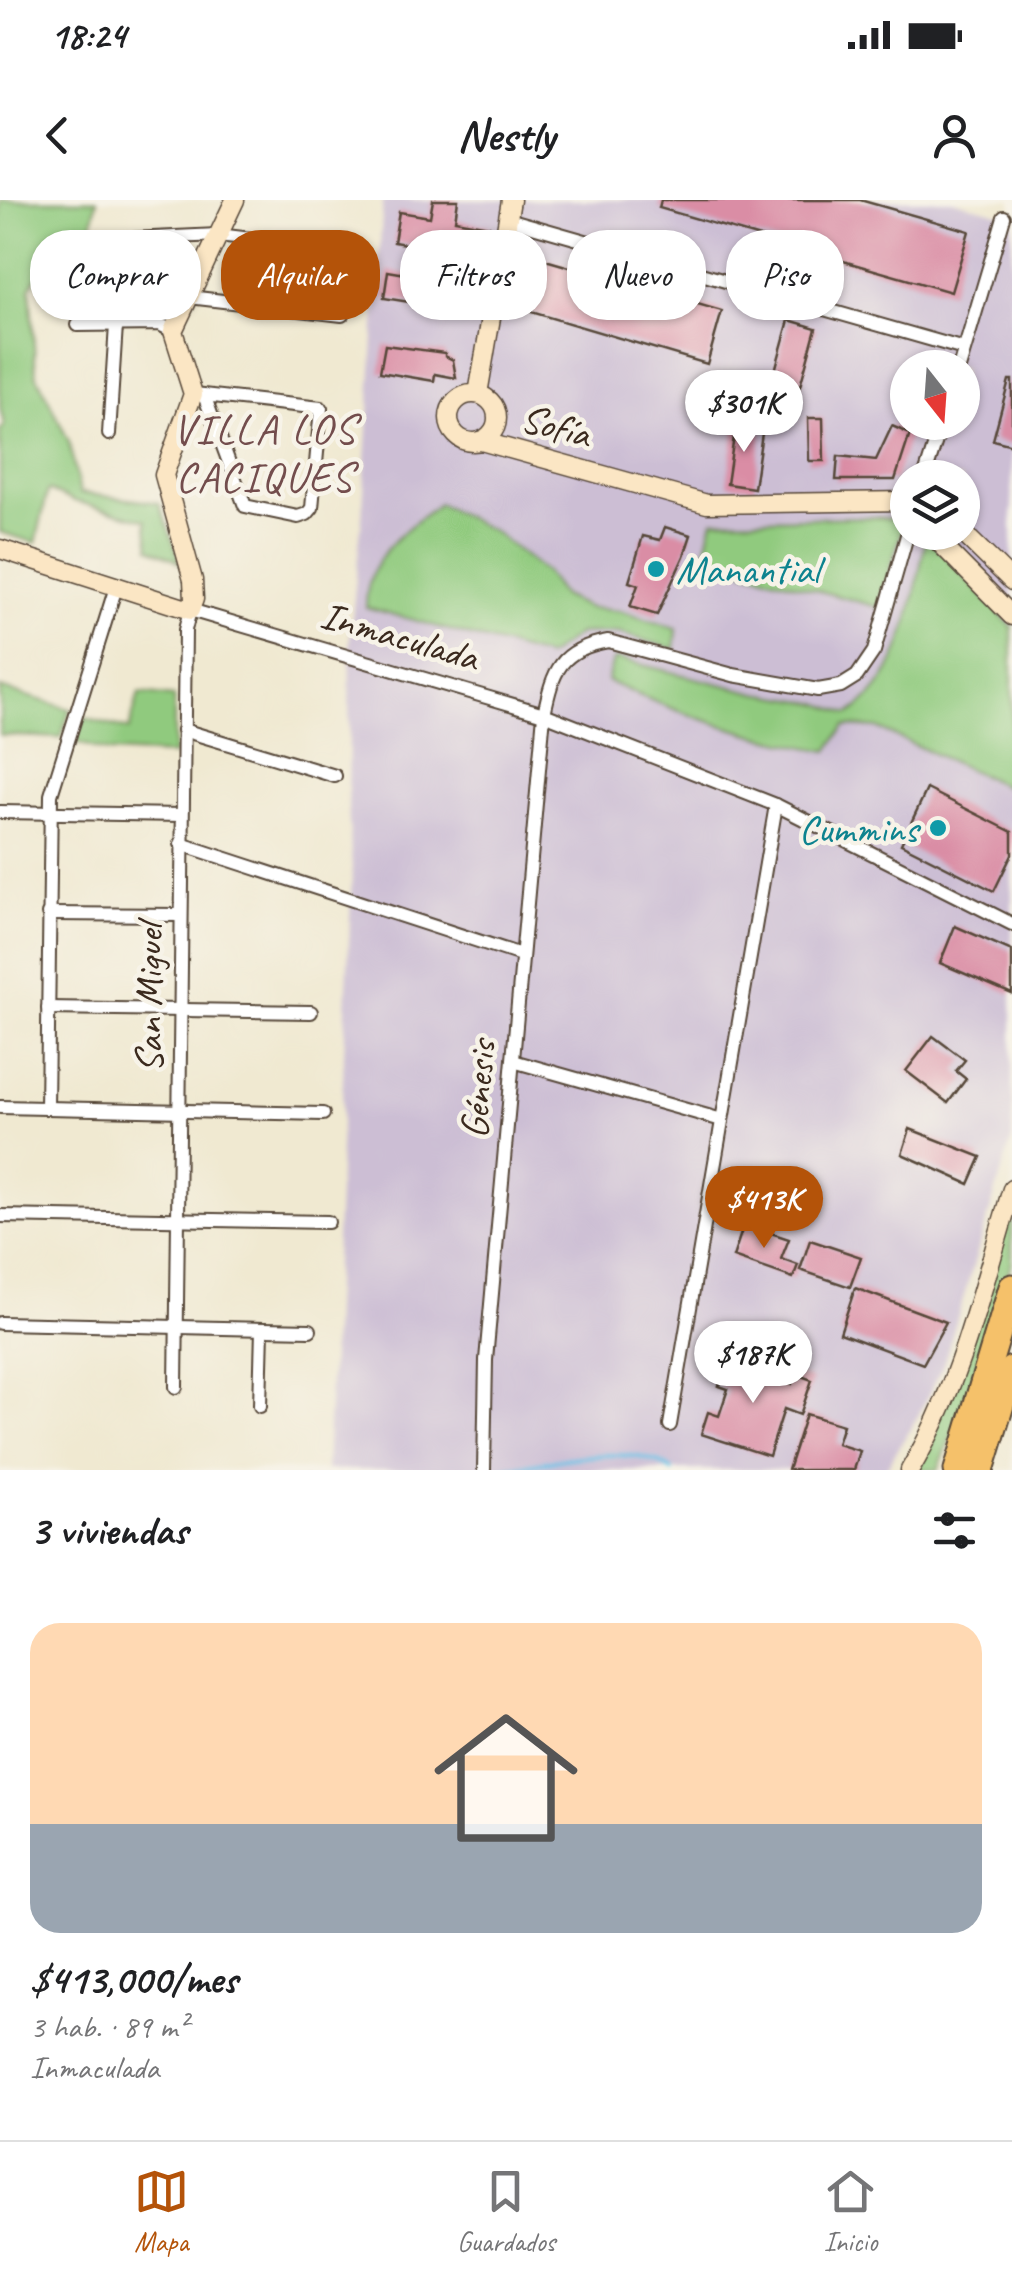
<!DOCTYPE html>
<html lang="es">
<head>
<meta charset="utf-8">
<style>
	:root { --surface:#fff; --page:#f6f6f6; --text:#202124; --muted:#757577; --line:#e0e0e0; --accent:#b45309 }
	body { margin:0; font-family:Caveat,sans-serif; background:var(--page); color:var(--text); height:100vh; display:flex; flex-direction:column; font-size:38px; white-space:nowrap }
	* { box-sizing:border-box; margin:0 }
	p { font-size:32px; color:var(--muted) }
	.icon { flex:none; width:55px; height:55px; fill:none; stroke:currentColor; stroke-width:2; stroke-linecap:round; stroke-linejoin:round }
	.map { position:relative; height:1270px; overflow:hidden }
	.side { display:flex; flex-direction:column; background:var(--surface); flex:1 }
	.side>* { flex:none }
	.guide { position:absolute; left:30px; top:30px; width:952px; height:90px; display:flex; gap:20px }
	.needle { width:65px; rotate:163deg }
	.fabs { position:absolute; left:890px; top:150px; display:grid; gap:20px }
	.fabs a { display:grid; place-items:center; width:90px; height:90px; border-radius:50%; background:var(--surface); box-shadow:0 2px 8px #0004; font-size:50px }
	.price { position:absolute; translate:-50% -85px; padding:0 22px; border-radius:35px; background:#fff; color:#222; font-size:32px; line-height:65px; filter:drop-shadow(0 2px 5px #0008) }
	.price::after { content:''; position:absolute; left:50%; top:60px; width:30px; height:22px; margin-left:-15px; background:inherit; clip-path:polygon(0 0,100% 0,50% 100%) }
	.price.on { background:var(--accent); color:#fff }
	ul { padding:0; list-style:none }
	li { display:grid; align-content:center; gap:20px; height:530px; padding:0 30px }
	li+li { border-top:2px solid var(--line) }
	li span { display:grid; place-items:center; height:310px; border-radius:30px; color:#555 }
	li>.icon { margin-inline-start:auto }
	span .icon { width:180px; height:180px; fill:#fffc; stroke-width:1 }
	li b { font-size:42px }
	h2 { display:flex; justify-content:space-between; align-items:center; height:120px; padding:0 30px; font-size:42px }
	.tag { padding:0 35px; border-radius:40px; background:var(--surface); box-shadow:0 2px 8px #0004; font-size:35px; line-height:90px }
	.tag.on { background:var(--accent); color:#fff }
	.status { display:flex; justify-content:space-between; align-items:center; height:70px; padding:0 50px; background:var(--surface); direction:ltr }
	.status svg { height:28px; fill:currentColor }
	header { display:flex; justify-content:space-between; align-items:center; height:130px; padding:0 30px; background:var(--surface); font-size:45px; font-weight:700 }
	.tab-bar { display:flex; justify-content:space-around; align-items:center; height:140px; border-top:2px solid var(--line); background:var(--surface); font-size:28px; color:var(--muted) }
	.tab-bar a { display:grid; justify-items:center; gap:5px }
	.tab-bar .on { color:var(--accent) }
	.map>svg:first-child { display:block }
</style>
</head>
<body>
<div class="status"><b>18:24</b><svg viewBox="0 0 49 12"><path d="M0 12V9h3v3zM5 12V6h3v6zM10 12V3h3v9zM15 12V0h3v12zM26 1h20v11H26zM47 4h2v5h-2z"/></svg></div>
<header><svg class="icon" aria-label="back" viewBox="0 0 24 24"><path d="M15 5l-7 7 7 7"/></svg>Nestly<svg class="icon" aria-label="person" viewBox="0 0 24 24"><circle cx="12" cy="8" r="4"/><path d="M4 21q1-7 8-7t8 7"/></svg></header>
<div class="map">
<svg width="1012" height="1270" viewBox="0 0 1012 1270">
	<rect width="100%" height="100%" fill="#f7f3e8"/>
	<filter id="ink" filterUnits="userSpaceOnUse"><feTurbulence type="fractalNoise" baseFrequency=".01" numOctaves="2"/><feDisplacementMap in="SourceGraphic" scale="20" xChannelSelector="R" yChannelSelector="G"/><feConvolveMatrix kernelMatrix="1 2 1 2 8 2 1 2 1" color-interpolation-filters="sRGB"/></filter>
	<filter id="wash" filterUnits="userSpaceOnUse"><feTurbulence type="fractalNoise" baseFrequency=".0048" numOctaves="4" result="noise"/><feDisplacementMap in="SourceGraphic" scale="40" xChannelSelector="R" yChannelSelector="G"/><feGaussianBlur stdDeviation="2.25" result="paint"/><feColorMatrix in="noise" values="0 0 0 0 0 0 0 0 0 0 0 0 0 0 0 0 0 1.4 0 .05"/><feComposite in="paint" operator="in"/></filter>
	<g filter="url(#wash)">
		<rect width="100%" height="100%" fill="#f0e9d1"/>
		<!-- industrial -->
		<path fill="#ccbed4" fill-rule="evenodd" d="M383 0H952L1012 17V938L943 1165 918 1216 885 1270H326L352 669 348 608 350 439 363 305ZM908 168H962V222H908ZM908 278H962V332H908Z"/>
		<!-- green -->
		<g fill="#90ca7e" stroke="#667a4e" stroke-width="2.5">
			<polygon points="0,0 97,0 90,35 84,38 80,71 39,74 30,88 36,174 69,242 80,293 159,303 181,363 150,348 146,320 74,301 48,290 36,343 0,332 0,231 4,226 0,207"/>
			<polygon points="139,75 191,76 172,117 139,117"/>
			<path d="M439 304 493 331 545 372 562 396 589 408 619 411 677 429 675 449 618 433 579 434 547 457 366 407C366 357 403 331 439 304Z"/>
			<polygon points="871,317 897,319 903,327 878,407 703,359 713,320"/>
			<path d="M927 336 1012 427V589L877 528 845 526 828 551C751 538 678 514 607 481L613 460 618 459 757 493 818 503 849 514C907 477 912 399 927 336Z"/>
			<polygon points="0,488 70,509 61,538 0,535"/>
			<polygon points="139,493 174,497 174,555 108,552 75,542 85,518 129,530"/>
			<polygon points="1012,1008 1012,1061 969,1194 938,1270 918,1270"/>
		</g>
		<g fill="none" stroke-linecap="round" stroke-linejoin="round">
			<!-- stream -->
			<path stroke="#69c2e7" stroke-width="4" d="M506 1268C553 1262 633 1241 672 1270"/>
		</g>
		<g id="blocks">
			<!-- building -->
			<g fill="#da8da5">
				<polygon points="433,0 458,0 455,20 489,26 483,58 394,42 399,12 430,17"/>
				<polygon points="661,0 860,0 969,31 951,92 659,8"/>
				<polygon points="535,57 722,111 707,164 521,109"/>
				<polygon points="388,71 476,86 472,112 384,98"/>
				<polygon points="789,120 816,128 797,197 770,189"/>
				<polygon points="385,145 445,153 445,156 453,160 456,178 435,174 434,181 380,172"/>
				<polygon points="1009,180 1012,180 1012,245 993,240"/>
				<polygon points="737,216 746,217 746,224 756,225 755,232 762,233 754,288 727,284"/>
				<polygon points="808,218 823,218 824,261 809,261"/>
				<polygon points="892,226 910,234 895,280 836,280 838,256 876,260"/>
				<polygon points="665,327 691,335 684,356 657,415 630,407 638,385 629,382 643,336 660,340"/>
				<polygon points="927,589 1012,632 1012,654 994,691 901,644"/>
				<polygon points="955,726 1012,751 1012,794 940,763"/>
				<polygon points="933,836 965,860 956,871 966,879 948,903 906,871"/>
				<polygon points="910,929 981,957 969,984 902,954"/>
				<polygon points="744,1024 789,1039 781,1059 798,1065 793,1078 733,1057"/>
				<polygon points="810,1040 861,1057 850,1087 800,1070"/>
				<polygon points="855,1088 946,1122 923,1164 840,1133"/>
				<polygon points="713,1155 792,1184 796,1174 812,1180 800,1215 784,1209 769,1256 701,1234 708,1212 719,1216 728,1189 719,1186 723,1174 708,1169"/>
				<polygon points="806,1214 843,1225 837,1244 860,1251 854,1270 788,1270"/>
			</g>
		</g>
	</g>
	<g filter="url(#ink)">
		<use href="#blocks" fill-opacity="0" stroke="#564739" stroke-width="2.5"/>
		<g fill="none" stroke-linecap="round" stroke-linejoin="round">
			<defs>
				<g id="street">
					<polyline points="508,19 964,149"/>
					<polyline points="88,41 218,35 338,49 347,56 342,115 189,97"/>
					<polyline points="77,125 159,124 173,131"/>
					<polyline points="959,168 1004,17"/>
					<polyline points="193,194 204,195 321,208 312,308 307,314 298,317 245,306 204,195"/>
					<polyline points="109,234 116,125"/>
					<polyline points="924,278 942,222"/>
					<polyline points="183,530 335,576"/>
					<polyline points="0,612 182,615"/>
					<polyline points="181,644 521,755"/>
					<polyline points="48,714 180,715"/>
					<polyline points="48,808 311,812"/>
					<polyline points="513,861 722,920"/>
					<polyline points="0,907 323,914"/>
					<polyline points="47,908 51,595 116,387"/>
					<polyline points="0,1016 328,1022"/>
					<polyline points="0,1123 310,1130"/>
					<polyline points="176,1187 185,430 190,410 544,514 776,605 1012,724"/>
					<polyline points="260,1206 262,1129"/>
					<polyline points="670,1225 776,605"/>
					<path d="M484 1270 486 1160 544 514C553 471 560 449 608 441L733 475 818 490 841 486 857 476 874 451 908 332"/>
				</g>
				<g id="secondary">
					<circle cx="473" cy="218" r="24"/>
					<polyline points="478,194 511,0"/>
					<polyline points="481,241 707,304 908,301"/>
					<polyline points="929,332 1012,416"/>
					<polyline points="962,332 1012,381"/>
					<polyline points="0,349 190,410 194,399 193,380 164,275 193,194 173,131 235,0"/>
					<path d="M910 1270C961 1184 983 1084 1012 989"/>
				</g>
				<g id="highway">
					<polyline points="957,1270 1012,1087"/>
					<polyline points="981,1270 1012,1169"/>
				</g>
			</defs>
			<!-- street casing -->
			<use href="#street" stroke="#564739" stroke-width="16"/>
			<!-- secondary casing -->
			<use href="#secondary" stroke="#564739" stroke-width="21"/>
			<!-- highway casing -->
			<use href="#highway" stroke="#564739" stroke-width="29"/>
			<!-- street -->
			<use href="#street" stroke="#fff" stroke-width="12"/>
			<!-- secondary -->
			<use href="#secondary" stroke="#fbe6c4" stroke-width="18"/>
			<!-- highway -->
			<use href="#highway" stroke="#f5c16b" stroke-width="25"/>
		</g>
	</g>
	<!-- markers -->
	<g fill="#0f9aa8" stroke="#f7f3e8" stroke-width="4">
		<circle cx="656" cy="369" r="10"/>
		<circle cx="938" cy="628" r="10"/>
	</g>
	<g text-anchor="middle" stroke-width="9" stroke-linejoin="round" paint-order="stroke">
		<!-- street labels -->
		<g font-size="40" fill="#3b2a1e" stroke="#f7f3e8">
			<text transform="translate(556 225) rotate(15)" y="14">Sofía</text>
			<text transform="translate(400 435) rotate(16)" y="14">Inmaculada</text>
			<text transform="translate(148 798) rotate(-90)" y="14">San Miguel</text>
			<text transform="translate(477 889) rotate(-85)" y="14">Génesis</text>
		</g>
		<!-- culture labels -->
		<g font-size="40" fill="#0d838f" stroke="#f7f3e8" text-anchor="start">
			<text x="676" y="383">Manantial</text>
			<text x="918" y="642" text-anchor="end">Cummins</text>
		</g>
		<!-- neighbourhood labels -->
		<g font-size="42" letter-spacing="2.5" fill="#734d4d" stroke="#f7f3e8">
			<text x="265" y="243">VILLA LOS<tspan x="265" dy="48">CACIQUES</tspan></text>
		</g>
	</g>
</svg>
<div class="fabs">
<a><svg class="needle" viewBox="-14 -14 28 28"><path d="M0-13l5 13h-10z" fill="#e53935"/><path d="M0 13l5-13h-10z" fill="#757577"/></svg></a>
<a><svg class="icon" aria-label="layers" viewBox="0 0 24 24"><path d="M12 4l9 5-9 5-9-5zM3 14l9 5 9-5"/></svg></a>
</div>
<b class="price" style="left:744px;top:255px">$301K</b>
<b class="price on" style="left:764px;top:1051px">$413K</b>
<b class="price" style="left:753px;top:1206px">$187K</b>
<div class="guide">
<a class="tag">Comprar</a>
<a class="tag on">Alquilar</a>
<a class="tag">Filtros</a>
<a class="tag">Nuevo</a>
<a class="tag">Piso</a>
</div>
</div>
<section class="side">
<h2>3 viviendas<svg class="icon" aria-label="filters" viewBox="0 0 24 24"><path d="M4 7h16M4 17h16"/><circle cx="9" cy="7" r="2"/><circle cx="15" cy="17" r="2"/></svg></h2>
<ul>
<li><span style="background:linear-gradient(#ffd9b3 65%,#9aa5b1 0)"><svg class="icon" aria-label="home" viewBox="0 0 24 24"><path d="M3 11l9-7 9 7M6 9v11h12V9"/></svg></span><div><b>$413,000/mes</b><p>3 hab. · 89 m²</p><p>Inmaculada</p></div></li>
</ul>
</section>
<nav class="tab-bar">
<a class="on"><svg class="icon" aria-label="map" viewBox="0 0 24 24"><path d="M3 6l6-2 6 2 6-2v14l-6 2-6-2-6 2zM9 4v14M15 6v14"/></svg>Mapa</a>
<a><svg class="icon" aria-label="saved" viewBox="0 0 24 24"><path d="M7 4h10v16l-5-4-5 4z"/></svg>Guardados</a>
<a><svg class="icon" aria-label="home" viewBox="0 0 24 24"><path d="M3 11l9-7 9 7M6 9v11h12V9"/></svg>Inicio</a>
</nav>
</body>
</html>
